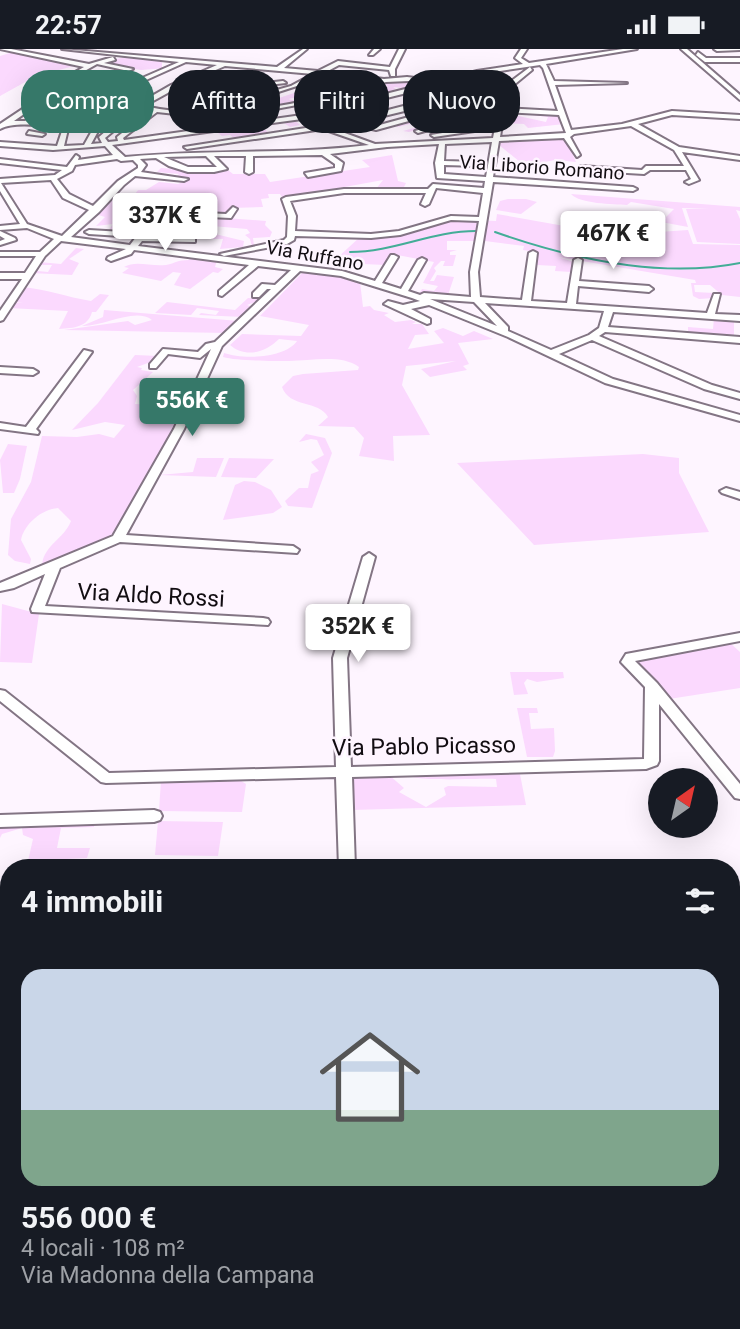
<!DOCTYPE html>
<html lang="it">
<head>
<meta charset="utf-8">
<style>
	:root { --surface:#171b24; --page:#242831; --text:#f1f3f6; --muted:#9ea1a6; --line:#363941; --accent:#367869 }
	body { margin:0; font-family:Roboto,sans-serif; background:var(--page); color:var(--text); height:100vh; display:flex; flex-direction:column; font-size:26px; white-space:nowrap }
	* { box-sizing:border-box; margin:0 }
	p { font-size:23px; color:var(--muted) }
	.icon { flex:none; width:38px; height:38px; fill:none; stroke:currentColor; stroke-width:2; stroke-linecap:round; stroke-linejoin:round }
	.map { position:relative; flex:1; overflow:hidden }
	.panel { position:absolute; left:0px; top:810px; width:740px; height:471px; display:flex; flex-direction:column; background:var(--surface); border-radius:28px 28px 0 0; box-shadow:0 7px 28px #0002 }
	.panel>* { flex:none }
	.top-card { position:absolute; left:21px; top:21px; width:698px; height:63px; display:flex; gap:14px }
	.needle { width:46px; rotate:34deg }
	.buttons { position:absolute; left:648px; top:719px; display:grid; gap:14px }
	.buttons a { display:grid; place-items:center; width:70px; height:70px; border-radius:50%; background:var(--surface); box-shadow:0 7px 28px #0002; font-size:35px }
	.price { position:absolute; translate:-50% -60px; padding:0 16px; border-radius:7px; background:#fff; color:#222; font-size:23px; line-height:46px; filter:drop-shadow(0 2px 4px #0008) }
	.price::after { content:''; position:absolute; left:50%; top:42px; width:21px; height:16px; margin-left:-10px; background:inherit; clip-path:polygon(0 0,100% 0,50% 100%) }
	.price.current { background:var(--accent); color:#fff }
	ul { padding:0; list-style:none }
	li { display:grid; align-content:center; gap:14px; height:371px; padding:0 21px }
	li+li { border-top:2px solid var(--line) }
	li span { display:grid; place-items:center; height:217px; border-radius:21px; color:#555 }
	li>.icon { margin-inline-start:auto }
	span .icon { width:126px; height:126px; fill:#fffc; stroke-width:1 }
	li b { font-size:30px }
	h2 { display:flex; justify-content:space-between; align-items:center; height:84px; padding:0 21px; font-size:30px }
	.chip { padding:0 24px; border-radius:28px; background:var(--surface); box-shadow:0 7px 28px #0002; font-size:24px; line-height:63px }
	.chip.current { background:var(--accent); color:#fff }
	.status { display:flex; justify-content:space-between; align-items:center; height:49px; padding:0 35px; background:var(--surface); direction:ltr }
	.status svg { height:19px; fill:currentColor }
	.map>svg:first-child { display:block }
</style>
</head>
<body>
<div class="status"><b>22:57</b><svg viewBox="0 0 49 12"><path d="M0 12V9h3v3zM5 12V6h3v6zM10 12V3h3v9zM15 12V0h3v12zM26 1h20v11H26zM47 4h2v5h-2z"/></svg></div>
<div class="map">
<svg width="740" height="1280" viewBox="0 0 740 1280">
	<rect width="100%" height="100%" fill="#fef5ff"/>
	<!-- green -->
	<g fill="#fbd9fe">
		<polygon points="13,3 30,5 31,8 47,8 74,17 36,27 0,47 0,7"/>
		<polygon points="125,8 162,12 162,18 167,19 141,21 99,14"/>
		<polygon points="388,32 431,35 412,40 393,38 396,40 393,41 401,43 369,51 351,46 332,48 362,40 375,42 388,38 383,33"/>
		<polygon points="334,35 341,37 329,41 341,44 325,48 308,46 288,50 301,53 277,59 216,63 224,59 211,64 185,63 191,58 181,63 166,61 177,50 193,43 209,46 208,47 239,55 258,56 294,44 306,45 312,41 298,39 301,37 329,38"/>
		<polygon points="469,55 491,60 409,83 403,82 483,60 477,58 398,78 391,76"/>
		<polygon points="504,62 560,65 564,75 528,79 524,75 503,74 504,64 546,73 548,68"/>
		<polygon points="293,70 300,76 290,78 284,74 261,77 270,85 235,90 230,86 222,87 214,81"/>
		<polygon points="566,89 576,113 555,111 525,117 499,96 499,91"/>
		<polygon points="392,106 398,132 406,134 403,140 376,140 383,131 290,148 282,148 280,145 268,145 269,149 261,150 263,158 232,159 227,166 182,164 169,171 174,166 166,166 160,173 141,171 137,177 128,176 120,184 109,181 113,175 96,177 105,168 95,165 115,145 135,145 138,141 146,141 159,133 178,135 188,130 177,127 179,125 157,123 161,119 188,121 200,125 228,121 233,125 265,125 270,133 370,118 362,111"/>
		<path d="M571 145 740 158V162L736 161 740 170V195L697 193 686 160H709L682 159 688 178 661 173C641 190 603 180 579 174L585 173 573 170C594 167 625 184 642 169L661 173 674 160 631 153 627 156C613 155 580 155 571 145Z"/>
		<polygon points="508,150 526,150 537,153 521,165 496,161 500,152"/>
		<polygon points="497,165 615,186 688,181 693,195 740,196 740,248 722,246 710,236 694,236 695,243 714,244 714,249 699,250 693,247 691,234 696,234 695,231 558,208 574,213 571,223 555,222 556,217 537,216 536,203 523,201 524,197 485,192 447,192 447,201 457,201 450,203 450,206 456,206 453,217 443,217 445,212 441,212 434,219 436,222 430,232 434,232 437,226 454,228 448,246 419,245 422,240 434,242 438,237 423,234 434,213 392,205 385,216 363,215 364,211 353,210 344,214 318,210 327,205 336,206 336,210 360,188 404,184 452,170 496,172"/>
		<polygon points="185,166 266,172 265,176 272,183 270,188 253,189 254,197 252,198 250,190 245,186 250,184 247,180 212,177 207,183 244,192 243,198 220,200 223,190 190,190 187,186 192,182 191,180 185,179 182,184 175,184 176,180 161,179 158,184 145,183 152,175 176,172 174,175 180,176 184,172 178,172"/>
		<polygon points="76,199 84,200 69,210 79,214 72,226 31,224 36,218 39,218 38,222 48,223 52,216 37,216 39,213 61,215"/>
		<path d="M192 206 217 211 215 218 223 220 218 224 213 223 190 240 174 236 181 224 173 223 161 232 122 224 129 219 124 218C136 211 151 218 166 216 176 214 177 211 189 211Z"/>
		<path d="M305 221 331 224 360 233 363 258 370 257 374 261 389 264 384 266 395 273 411 271 416 273 412 275H422L429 285 415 286 408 300 444 294 434 282 443 279 463 287 474 282 493 290 458 294 469 315 463 317 467 321 430 328 421 320 456 312 406 317 402 336 430 386 393 387 394 412 359 407 364 389 354 378 318 377 328 368C319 351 289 359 282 338L293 327 303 325 358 321 359 318C341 305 311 312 289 312 273 312 237 312 223 308L224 304C244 311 285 309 297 292L279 290C265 304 245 309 230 296L242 285 301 287 309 276 260 267Z"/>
		<path d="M21 238C47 240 66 248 91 252L100 245 109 246 96 263H92C88 278 74 279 59 280L68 262 8 259 11 254H23L12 253Z"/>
		<polygon points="248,249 263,250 247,256 253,258 243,268 199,266 201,264 216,266 219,262 197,259 191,266 155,264 167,253 235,261"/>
		<path d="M104 261 239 272 226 284 64 281 128 272 135 276 152 271C135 258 103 278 82 277L103 268Z"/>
		<polygon points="714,269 734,271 734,289 688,285 688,278 713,280"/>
		<path d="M135 306 158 307 156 311 137 318 142 319 141 321 153 323 133 341 137 347 135 355 156 356 151 364 164 365 167 361 180 365 114 488 42 516C44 496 64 490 71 472L58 459C42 460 24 475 21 491L31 510 30 515 15 512 8 506 11 470 31 433 42 387 77 388 99 385 114 389 125 376 105 373 72 381 98 354Z"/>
		<polygon points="306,385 325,389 332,404 312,459 288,457 285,452 299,439 308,439 311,425 319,422 311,413 324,406 317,391 311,390 299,393"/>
		<polygon points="8,395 27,397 20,430 14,444 3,444 0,411"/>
		<polygon points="643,405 679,409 679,424 709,483 534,496 457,414"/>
		<polygon points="197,409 224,409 216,428 159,426 193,423"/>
		<polygon points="229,409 274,410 256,429 221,428"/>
		<polygon points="244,432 255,433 271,441 282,458 273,464 223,471 235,436"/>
		<polygon points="2,555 39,565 32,614 0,613"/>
		<polygon points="730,594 740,603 740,639 669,650 636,616 639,612 647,610"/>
		<polygon points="510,623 563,623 564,629 537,633 527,630 524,634 528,645 514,646"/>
		<polygon points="517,659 537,659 538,664 529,664 531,680 554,679 555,702 553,708 527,708"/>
		<path d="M519 720 526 756 352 761 351 726H389L404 739 399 743 426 758 446 746 444 739 448 737 497 738 496 730C474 729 416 734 400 724Z"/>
		<polygon points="238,730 246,735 242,763 159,762 161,731"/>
		<polygon points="158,772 223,773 218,807 155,806"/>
		<polygon points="94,774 94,778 61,779 57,799 90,799 87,809 28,812 33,790 23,786 22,779 2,785 0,789 0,776"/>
		<polygon points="0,1011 9,1011 9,1272 157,1272 159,1280 0,1280"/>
	</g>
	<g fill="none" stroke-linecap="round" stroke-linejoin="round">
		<!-- stream -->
		<g stroke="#43ad97" stroke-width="2">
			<path d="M495 183C572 210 660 230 740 214"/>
			<path d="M350 203C394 203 432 182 476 182"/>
		</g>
		<defs>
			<g id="minor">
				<path d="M0 0H11L89 15 113 8 115 11 104 14 133 20 72 46 33 73 69 76 64 97 84 96 102 64 110 43 179 13 62 0 277 18 303 0H307L284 19 318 22 338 12 390 18 399 0H405L395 20V27H391L389 21 339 16 326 23 384 30 407 28 432 31 386 33 324 51 249 65 194 67 157 63 123 89 124 91 302 66 477 22 523 15 515 9 521 0H527L521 9 529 14 623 0H637L546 15 554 32 627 34 555 36 571 81 622 75 672 62 740 66V70L672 66 638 75 679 98 740 107V111L682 103 699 131 689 135 685 133 691 130 686 121H650L644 125 577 121 580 117 642 121 646 117H684L674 101 631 77 574 85 570 88 580 106 577 108 564 89 499 92 493 128 633 138 637 140 633 142 493 133 478 223 480 248 522 251 529 204 533 202 537 204 531 252 567 254 574 211 578 209 582 211 579 232 649 237 653 240 649 243 578 237 576 255 707 264 714 245H720L715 265 740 266V272L613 263 608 278 740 288V294L605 283 599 287 712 336 740 344V350L704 340 592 291 559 305 613 330 740 366V372L605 334 508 288 429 256 411 260 430 270V274L427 275 384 255 388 252 403 256 420 252 412 249 341 227 300 222 222 297 184 380 126 486 293 497 299 501 297 504 120 493 60 519 45 557 263 569 268 570 270 573 268 576 32 563 31 560 45 525 14 539 0 542V534L113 487 174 380 211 300 200 309 168 305 156 319H150V315L163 300 198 303 206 295 215 293 271 240H267L259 248H253V244L262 235 275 236 291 221 258 217 222 247 219 246V242L249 216 134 201 131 205 111 212 107 210 108 208 126 200 61 192 45 207 3 271 0 272V262L22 230H0V224H25L36 207H0V203H40L54 190 27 179 0 181V177L20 175 0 142V130L55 126 62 121 0 114V110L67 118 76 106 79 108 78 111 113 106 105 97 53 101 0 97V93L57 97 63 79C43 77 16 72 0 80V75L36 51 38 44 84 18ZM186 13 217 16 171 36 138 55 120 50V52L134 58 99 88 102 94 91 95 108 64 115 45ZM97 15 124 21 68 43 49 42ZM540 16 543 19 558 62 505 59 515 35 532 21 530 18 510 33 499 59 455 50 491 41 482 36 479 38 482 40 419 53 338 74 184 98 187 100 323 80 369 96C288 106 206 100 125 108L112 96 302 70 487 24ZM225 17 313 25 291 37 244 50 217 46 230 40 286 34 283 32 237 37 190 32ZM320 26 376 31C359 36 342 42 325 47 267 62 202 70 144 57L184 35 222 39 207 47 244 54 303 35 332 37 330 34 309 32ZM43 46 63 47 25 72H14L41 53ZM450 51 460 54 376 77 359 73ZM467 56 488 61 415 82 418 84 496 62 495 75 431 86 434 88 495 79 493 89 375 95 331 79 351 75 376 81ZM140 60 150 62 117 88 118 92 108 93 105 89ZM504 63 559 66 566 84 500 88ZM492 93 486 128 444 125V116L480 117 484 115 480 113 444 112 445 95ZM439 95 435 114 437 129 485 132 484 139 433 135 428 140H344L286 148 282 150 288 167 287 188 284 191 220 205 224 207 287 195 294 191 295 187 371 189 400 186 451 171 479 172 470 223 471 248 424 244 420 246 408 242 426 211 422 209 418 211 401 240 382 234 398 208 394 206H391L375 232 342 222 138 197 142 192 195 193V189H192L145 187 154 177 177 173 185 167 231 169 237 160 233 158 226 165 184 163 172 169 148 173 140 184 89 181 85 183 89 185 136 188 130 196 71 188 99 163 124 136 135 127 184 132 188 130 141 123 146 116 140 110 156 109 169 117 188 123H214L227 120 214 107H246L245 123 249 125 253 123V107L322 106 335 115V119L305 124 308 128 341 122 343 114 330 105 387 98ZM206 107 217 118H188L164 108ZM117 110 121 112 133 111 138 116V119L118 132 93 157 69 145 57 130 72 122 75 116ZM51 131 63 149 89 161 62 187 27 175 1 134ZM436 139 483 144 479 168 451 167 399 182 371 185 295 182 296 167 290 152 344 144H426L421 155 425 157 429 155ZM430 250 474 253 497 277ZM485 254 604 262 599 279 589 286 551 301 508 282V278Z"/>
				<polygon points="374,0 380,0 373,6 369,6"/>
				<polygon points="681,0 687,0 740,46 740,51"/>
				<polygon points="714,0 740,0 740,1 717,2"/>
				<polygon points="698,3 706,9 740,9 740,13 705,13 696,6"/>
				<polygon points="29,82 45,85 42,87 27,85"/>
				<polygon points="0,182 15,189 16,191 0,196 0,192 5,190 0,187"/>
				<polygon points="84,301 92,303 36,380 39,383 38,385 0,380 0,374 26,378"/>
				<polygon points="0,318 33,320 38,323 33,326 0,324"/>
				<polygon points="726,439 740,443 740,450 722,444 720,442"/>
				<polygon points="369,504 375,508 347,609 351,718 644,710 645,638 621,613 626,605 740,584 740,592 635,612 657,634 740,735 740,750 735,749 659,655 659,712 657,716 646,720 352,728 355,819 339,819 336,728 106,734 101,733 0,652 0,641 5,642 109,724 336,718 333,609 363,508"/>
				<polygon points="154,761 160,763 162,767 160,771 154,773 0,778 0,766"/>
				<rect x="354" y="1272" width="22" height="8"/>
			</g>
		</defs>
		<!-- minor casing -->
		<use href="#minor" stroke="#837584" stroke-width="4"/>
		<!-- minor -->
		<use href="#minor" fill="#fff" fill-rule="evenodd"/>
	</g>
	<g text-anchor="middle" stroke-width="5" stroke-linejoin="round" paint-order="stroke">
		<!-- far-street labels -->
		<g font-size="19" fill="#120d12" stroke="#fef5ff">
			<text transform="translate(542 118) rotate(4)" y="7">Via Liborio Romano</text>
			<text transform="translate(315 206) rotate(10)" y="7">Via Ruffano</text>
		</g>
		<!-- street labels -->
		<g font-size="23" fill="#120d12" stroke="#fef5ff">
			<text transform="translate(151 546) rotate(3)" y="8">Via Aldo Rossi</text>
			<text transform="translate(424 697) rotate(-1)" y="8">Via Pablo Picasso</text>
		</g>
	</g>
</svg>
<div class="buttons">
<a><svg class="needle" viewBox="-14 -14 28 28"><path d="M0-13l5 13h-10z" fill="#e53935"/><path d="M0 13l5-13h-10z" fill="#9ea1a6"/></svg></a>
</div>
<b class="price" style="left:165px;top:204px">337K €</b>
<b class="price" style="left:613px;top:222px">467K €</b>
<b class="price current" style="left:192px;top:389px">556K €</b>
<b class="price" style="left:358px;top:615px">352K €</b>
<div class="top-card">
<a class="chip current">Compra</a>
<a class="chip">Affitta</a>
<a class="chip">Filtri</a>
<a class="chip">Nuovo</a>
</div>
<section class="panel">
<h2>4 immobili<svg class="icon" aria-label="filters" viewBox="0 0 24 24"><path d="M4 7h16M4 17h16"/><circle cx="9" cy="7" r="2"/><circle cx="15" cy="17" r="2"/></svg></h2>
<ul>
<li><span style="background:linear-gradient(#c9d6e8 65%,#7fa58c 0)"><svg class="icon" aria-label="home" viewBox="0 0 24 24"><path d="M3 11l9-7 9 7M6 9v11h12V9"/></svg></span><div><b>556 000 €</b><p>4 locali · 108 m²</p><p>Via Madonna della Campana</p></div></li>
</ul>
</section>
</div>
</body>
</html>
